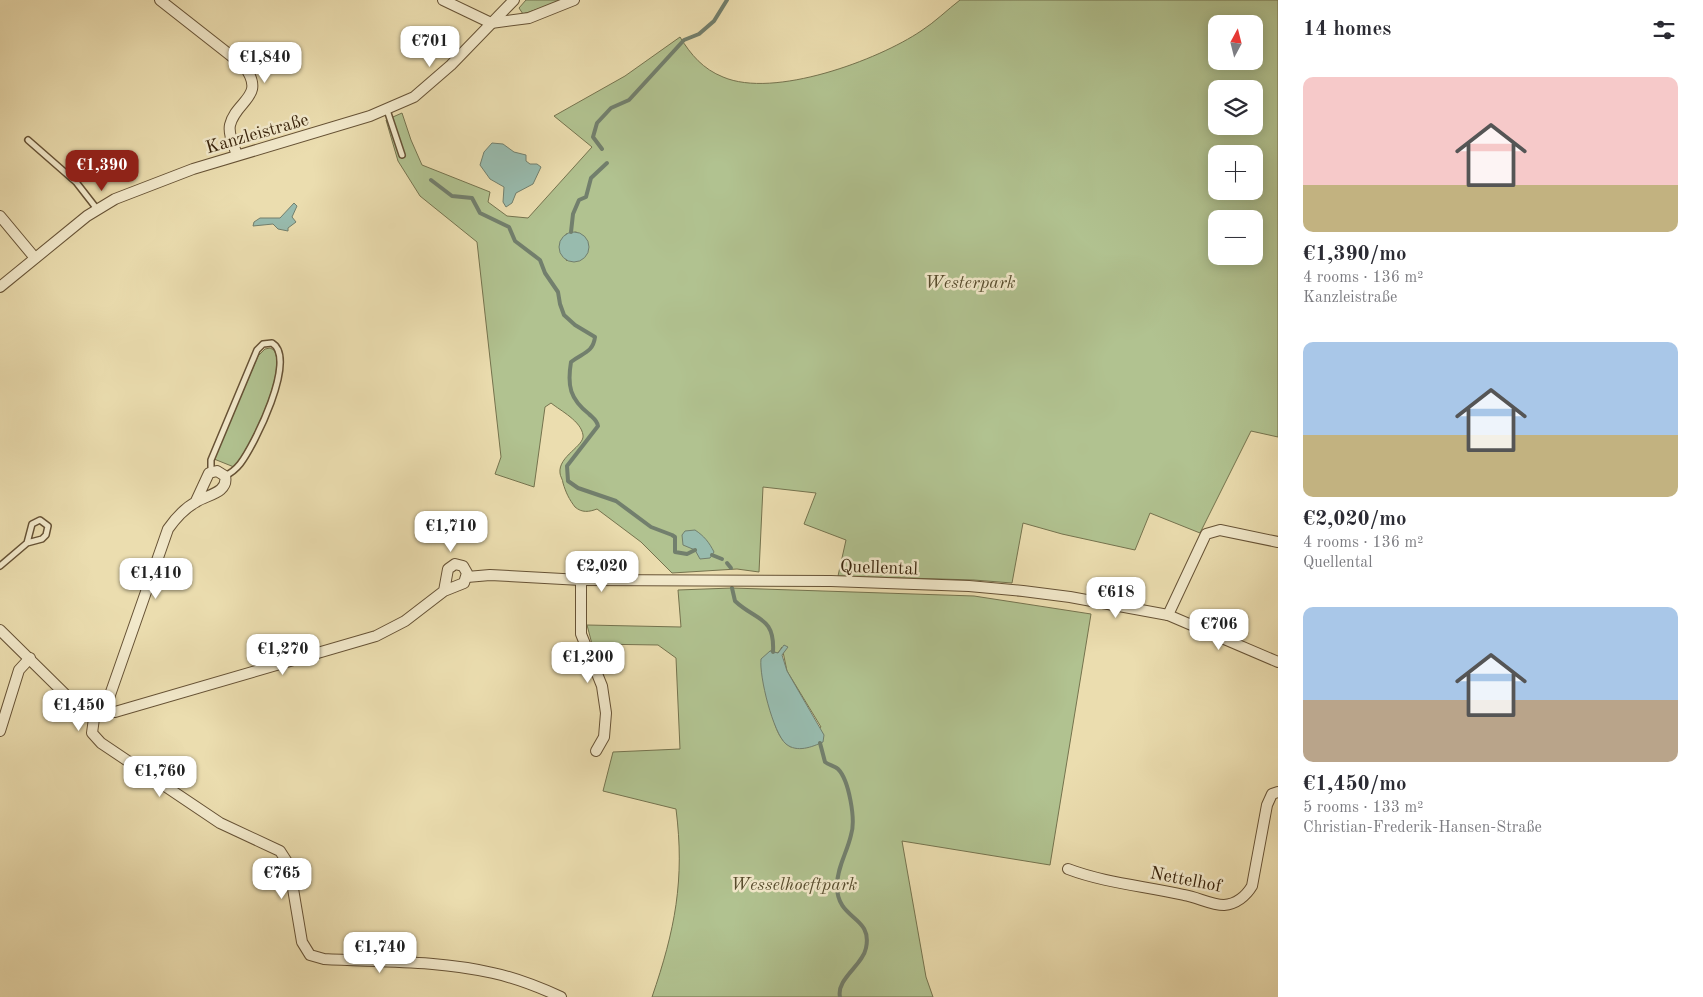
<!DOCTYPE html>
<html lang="en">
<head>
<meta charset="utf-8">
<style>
	:root { --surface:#fff; --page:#f2f2f3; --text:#2b2b33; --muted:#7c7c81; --accent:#8f2418 }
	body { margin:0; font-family:"Old Standard TT",serif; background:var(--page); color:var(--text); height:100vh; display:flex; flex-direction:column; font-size:19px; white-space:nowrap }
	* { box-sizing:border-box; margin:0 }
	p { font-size:16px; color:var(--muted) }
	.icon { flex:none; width:28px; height:28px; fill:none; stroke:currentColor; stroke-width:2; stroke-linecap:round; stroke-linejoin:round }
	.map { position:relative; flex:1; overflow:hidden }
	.panel { display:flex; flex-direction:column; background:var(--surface); width:425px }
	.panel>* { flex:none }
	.needle { width:32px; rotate:7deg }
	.controls { position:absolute; left:1208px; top:15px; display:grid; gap:10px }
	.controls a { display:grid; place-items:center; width:55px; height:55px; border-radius:10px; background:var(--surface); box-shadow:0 2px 12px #0003; font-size:25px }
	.price { position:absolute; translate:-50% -42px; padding:0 11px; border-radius:10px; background:#fff; color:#222; font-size:16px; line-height:32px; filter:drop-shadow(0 1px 2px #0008) }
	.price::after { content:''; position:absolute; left:50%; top:30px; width:15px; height:11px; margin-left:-8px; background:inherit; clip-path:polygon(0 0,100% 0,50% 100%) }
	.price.on { background:var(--accent); color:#fff }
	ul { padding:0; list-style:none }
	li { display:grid; align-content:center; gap:10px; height:265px; padding:0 25px }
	li span { display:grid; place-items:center; height:155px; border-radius:10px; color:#555 }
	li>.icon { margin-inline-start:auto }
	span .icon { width:90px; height:90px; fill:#fffc; stroke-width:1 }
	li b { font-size:21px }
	h2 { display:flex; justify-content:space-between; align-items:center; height:60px; padding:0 25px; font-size:21px }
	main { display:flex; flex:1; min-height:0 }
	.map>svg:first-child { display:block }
</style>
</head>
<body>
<main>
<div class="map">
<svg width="1278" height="997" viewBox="0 0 1278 997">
	<rect width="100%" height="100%" fill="#ebddaf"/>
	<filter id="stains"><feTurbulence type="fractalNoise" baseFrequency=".004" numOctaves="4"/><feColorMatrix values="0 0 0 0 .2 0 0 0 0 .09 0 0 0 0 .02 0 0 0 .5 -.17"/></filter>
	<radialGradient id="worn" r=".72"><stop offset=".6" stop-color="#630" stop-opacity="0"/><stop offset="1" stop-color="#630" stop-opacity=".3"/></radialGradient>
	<!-- green -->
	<g fill="#b1c290" stroke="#75734e" fill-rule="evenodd">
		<polygon points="526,0 565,0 523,14 519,8"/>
		<path d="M960 0H1278V437L1251 431 1200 533 1150 513 1135 550 1062 534 1023 523 1012 583 974 580 838 576 846 540 804 524 816 493 763 487 759 572 737 569 672 573 641 542 597 509C589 512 582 513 575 507 569 499 566 493 563 483 563 480 560 476 560 473 558 456 585 446 583 435 581 421 561 411 551 403L545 407 534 487 495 474 501 457 477 242 420 196 398 161 386 120 402 113 411 140 422 165 490 192 488 202 507 216 528 218 592 147 554 116 625 76 680 37C691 55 703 69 723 77 774 99 878 60 921 31 935 22 947 10 960 0ZM1216 24H1254V61H1216ZM1216 89H1254V126H1216ZM1216 154H1254V191H1216ZM1216 219H1254V256H1216ZM576 232 585 237 567 261 562 254 560 245 566 234Z"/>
		<path d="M270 348 274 350C288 370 249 450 234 467L214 459 258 356 265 349Z"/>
		<path d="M732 588 974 596 1091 614 1050 865 902 841 926 977 933 997H652C675 930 685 880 676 809L603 791 613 752 680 749 676 658 658 645 592 644 587 625 681 627 678 590ZM782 647 787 671 821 727 791 747C765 733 771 677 770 651L778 653Z"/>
	</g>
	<!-- water -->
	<g fill="#98bbae" stroke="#727f6d">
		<polygon points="492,143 503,144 514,152 526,155 526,161 530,164 537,164 541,167 533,184 516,193 512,203 506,207 503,202 504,187 490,179 480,165 484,152"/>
		<polygon points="294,203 297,206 292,217 296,222 288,228 288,231 278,229 273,224 253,226 254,222 260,218 280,218"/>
		<circle cx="574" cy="247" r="15"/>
		<path d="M695 530C704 536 709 542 714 552L710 558 700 559 695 550 683 545 682 535 685 531Z"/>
		<path d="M784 645 788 647 782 655 787 671 824 735 823 742C812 747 797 753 786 744 773 733 759 676 761 659L770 651 778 653Z"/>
	</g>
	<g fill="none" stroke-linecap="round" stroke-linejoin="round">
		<!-- stream -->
		<g stroke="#727f6d" stroke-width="4">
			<polyline points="602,149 593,137 597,123 611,108 629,100 684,40 699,34 714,21 727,0"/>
			<path d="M431 180 452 196 472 198 480 213 509 227 515 241 540 260 545 273 558 292 560 304 564 315 575 325 595 337C593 353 582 353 571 362 567 386 570 399 589 414 593 418 597 420 598 426L567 466 568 481 578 488 616 501 651 527 672 535 675 537V552L687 554 695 550"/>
			<polyline points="571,232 573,214 579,200 586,197 591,178 607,163"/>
			<polyline points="712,555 722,559"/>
			<polyline points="727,563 731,568"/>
			<path d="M732 588 735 601C756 621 775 616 773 652"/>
			<path d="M820 743 825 762C829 765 835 766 838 769 849 780 856 820 851 835 847 853 837 867 837 886 837 921 873 915 866 948 863 965 836 979 840 997"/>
		</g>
		<defs>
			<g id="lane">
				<polyline points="387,110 402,155"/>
				<polyline points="28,140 76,182 97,209"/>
				<path d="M211 472V460L257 350 263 344 272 343C298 358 254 446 240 464 236 469 231 473 225 476"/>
				<polyline points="0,566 27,543 42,539 46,535 48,526 40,520 32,524 27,543"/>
			</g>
			<g id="street">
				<path d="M160 0 244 66C267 97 236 100 230 125 228 134 234 146 237 155"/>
				<polyline points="443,0 491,23 529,18 574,0"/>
				<polyline points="0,216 35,258"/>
				<polyline points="0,287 87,216 115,199 193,169 370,116 414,97 451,65 514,0"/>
				<polyline points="467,577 490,575 581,580 831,581 969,586 1023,591 1070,597 1168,615 1278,662"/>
				<polyline points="581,580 581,634 602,686 606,713 604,737 596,751"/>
				<polyline points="1168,615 1206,534 1220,530 1278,542"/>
				<polyline points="0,630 69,698 95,711 115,712 376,636 405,621 444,591 464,583 467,573 463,566 455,564 448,569 444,591"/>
				<path d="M95 711 92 733 101 743 220 823 280 851 289 865 302 942 310 955 324 959C380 962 438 960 493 973 516 978 539 987 561 997"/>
				<path d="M104 712 168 529C175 519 185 508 196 502 206 495 229 493 225 476L217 471 209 473 196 501"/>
				<polyline points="0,731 19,670 30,658"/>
				<path d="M1068 869C1105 883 1145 886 1184 895 1197 897 1211 905 1224 905 1236 904 1246 896 1252 886L1267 805 1272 794 1278 792"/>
			</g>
		</defs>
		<!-- lane casing -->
		<use href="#lane" stroke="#665235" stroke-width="8"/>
		<!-- street casing -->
		<use href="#street" stroke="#665235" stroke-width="12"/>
		<!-- lane -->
		<use href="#lane" stroke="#f2e9cb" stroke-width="5"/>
		<!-- street -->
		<use href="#street" stroke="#f2e9cb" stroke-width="10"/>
	</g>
	<g text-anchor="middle" stroke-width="5" stroke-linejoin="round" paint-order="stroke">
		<!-- street labels -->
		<g font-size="18" fill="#39240c" stroke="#f2e9cb">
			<text transform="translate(257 133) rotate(-16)" y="6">Kanzleistraße</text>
			<text transform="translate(879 567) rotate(2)" y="6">Quellental</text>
			<text transform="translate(1186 879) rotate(11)" y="6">Nettelhof</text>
		</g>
		<!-- park labels -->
		<g font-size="18" font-style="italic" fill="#574c2d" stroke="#f2e9cb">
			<text x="970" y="288">Westerpark</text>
			<text x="794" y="890">Wesselhoeftpark</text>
		</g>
	</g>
	<rect width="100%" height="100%" filter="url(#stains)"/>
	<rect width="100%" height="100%" fill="url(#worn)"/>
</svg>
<div class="controls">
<a><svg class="needle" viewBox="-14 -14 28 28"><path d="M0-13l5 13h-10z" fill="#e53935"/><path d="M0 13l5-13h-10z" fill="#7c7c81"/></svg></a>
<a><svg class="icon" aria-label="layers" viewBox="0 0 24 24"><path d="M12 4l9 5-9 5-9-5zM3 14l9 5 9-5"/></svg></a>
<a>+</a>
<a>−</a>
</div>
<b class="price" style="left:430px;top:68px">€701</b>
<b class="price" style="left:265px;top:84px">€1,840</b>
<b class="price on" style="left:102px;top:192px">€1,390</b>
<b class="price" style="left:451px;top:553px">€1,710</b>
<b class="price" style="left:602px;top:593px">€2,020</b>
<b class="price" style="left:156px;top:600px">€1,410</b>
<b class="price" style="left:1116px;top:619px">€618</b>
<b class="price" style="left:1219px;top:651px">€706</b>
<b class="price" style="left:283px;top:676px">€1,270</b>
<b class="price" style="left:588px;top:684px">€1,200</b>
<b class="price" style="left:79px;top:732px">€1,450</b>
<b class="price" style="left:160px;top:798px">€1,760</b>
<b class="price" style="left:282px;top:900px">€765</b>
<b class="price" style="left:380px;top:974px">€1,740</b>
</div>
<section class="panel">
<h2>14 homes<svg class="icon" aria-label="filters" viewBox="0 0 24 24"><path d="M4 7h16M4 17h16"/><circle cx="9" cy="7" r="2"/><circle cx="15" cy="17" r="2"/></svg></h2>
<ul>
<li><span style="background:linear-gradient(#f6c9c9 70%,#c2b280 0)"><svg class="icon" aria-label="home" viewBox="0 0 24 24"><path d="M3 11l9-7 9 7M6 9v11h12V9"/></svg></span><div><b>€1,390/mo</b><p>4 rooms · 136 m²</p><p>Kanzleistraße</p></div></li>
<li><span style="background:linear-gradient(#a9c7e8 60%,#c2b280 0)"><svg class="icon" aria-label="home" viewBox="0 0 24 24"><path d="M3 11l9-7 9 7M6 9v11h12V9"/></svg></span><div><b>€2,020/mo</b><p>4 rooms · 136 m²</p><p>Quellental</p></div></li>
<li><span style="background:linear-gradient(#a9c7e8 60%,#b9a48a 0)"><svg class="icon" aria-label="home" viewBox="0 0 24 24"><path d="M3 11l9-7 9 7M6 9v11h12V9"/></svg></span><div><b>€1,450/mo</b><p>5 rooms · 133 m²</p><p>Christian-Frederik-Hansen-Straße</p></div></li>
</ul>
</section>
</main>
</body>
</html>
